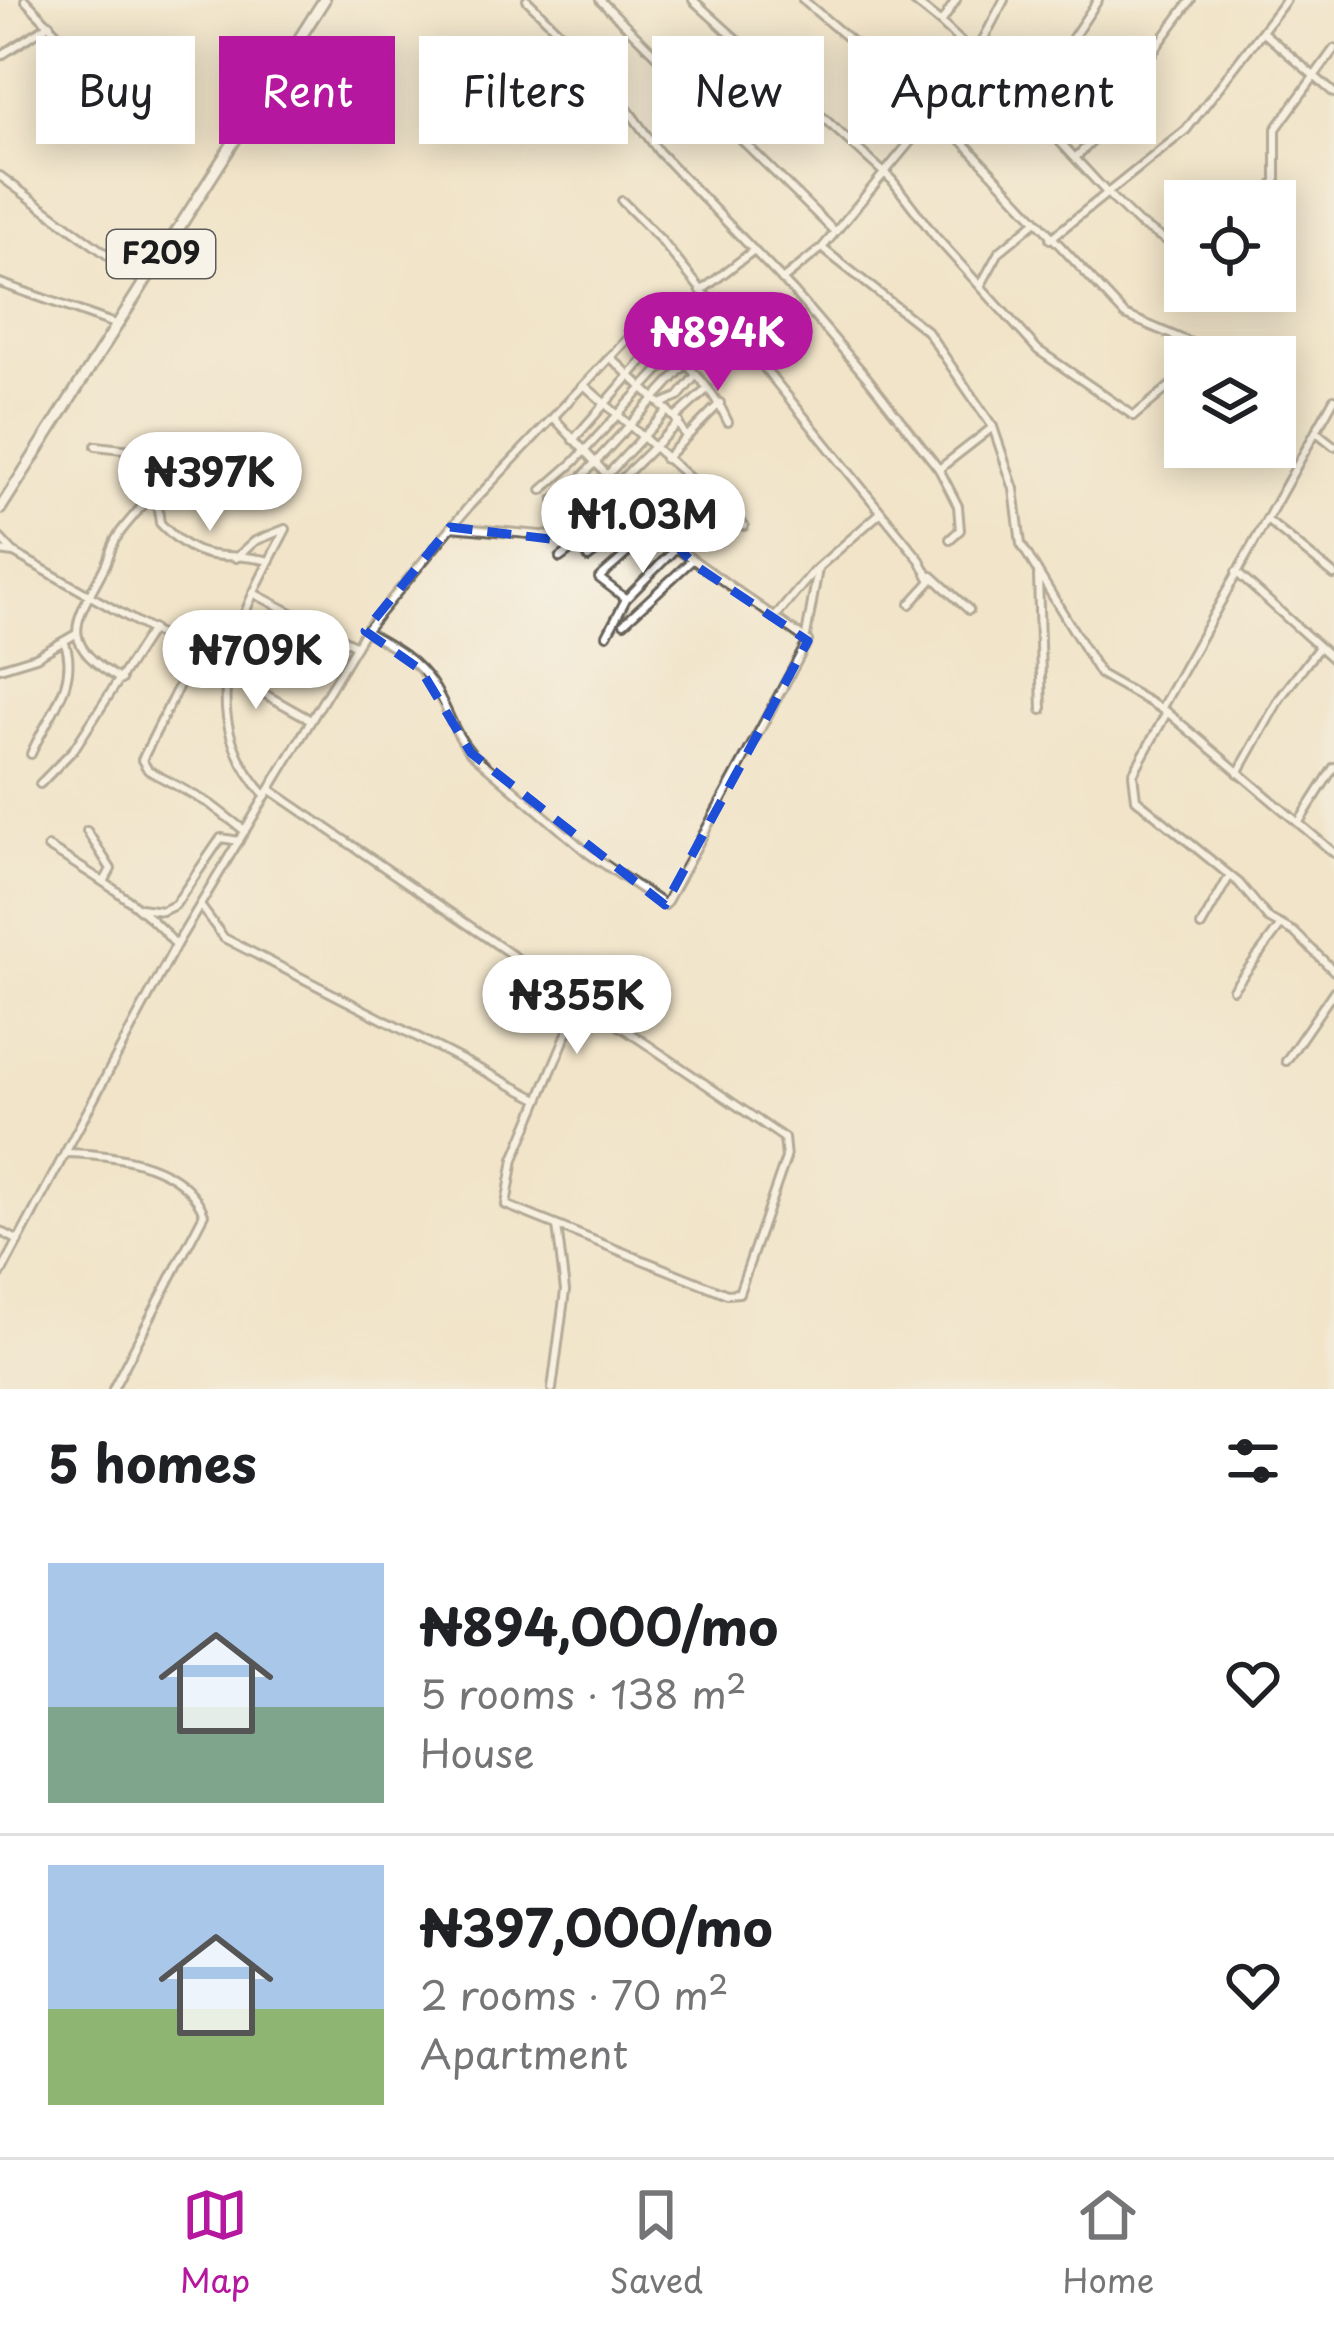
<!DOCTYPE html>
<html lang="en">
<head>
<meta charset="utf-8">
<style>
	:root { --surface:#fff; --page:#f2f2f2; --text:#202124; --muted:#757577; --line:#e0e0e0; --accent:#b5179e }
	body { margin:0; font-family:"Playpen Sans",sans-serif; background:var(--page); color:var(--text); height:100vh; display:flex; flex-direction:column; font-size:45px; white-space:nowrap }
	* { box-sizing:border-box; margin:0 }
	p { font-size:39px; color:var(--muted) }
	.icon { flex:none; width:66px; height:66px; fill:none; stroke:currentColor; stroke-width:2; stroke-linecap:round; stroke-linejoin:round }
	.map { position:relative; height:1389px; overflow:hidden }
	.sheet { display:flex; flex-direction:column; background:var(--surface); flex:1 }
	.sheet>* { flex:none }
	.guide { position:absolute; left:36px; top:36px; width:1263px; height:108px; display:flex; gap:24px }
	.fabs { position:absolute; left:1164px; top:180px; display:grid; gap:24px }
	.fabs a { display:grid; place-items:center; width:132px; height:132px; border-radius:0px; background:var(--surface); box-shadow:0 6px 30px #0003; font-size:60px }
	.price { position:absolute; translate:-50% -102px; padding:0 27px; border-radius:42px; background:#fff; color:#222; font-size:39px; line-height:78px; filter:drop-shadow(0 3px 6px #0008) }
	.price::after { content:''; position:absolute; left:50%; top:72px; width:36px; height:27px; margin-left:-18px; background:inherit; clip-path:polygon(0 0,100% 0,50% 100%) }
	.price.active { background:var(--accent); color:#fff }
	ul { padding:0; list-style:none }
	li { display:flex; align-items:center; gap:36px; height:300px; padding:0 48px }
	li+li { border-top:3px solid var(--line) }
	li span { display:grid; place-items:center; flex:none; width:336px; height:240px; border-radius:0px; color:#555 }
	li>.icon { margin-inline-start:auto }
	span .icon { width:144px; height:144px; fill:#fffc; stroke-width:1 }
	li b { font-size:51px }
	h2 { display:flex; justify-content:space-between; align-items:center; height:144px; padding:0 48px; font-size:51px }
	.pill { padding:0 42px; border-radius:0px; background:var(--surface); box-shadow:0 6px 30px #0003; font-size:42px; line-height:108px }
	.pill.active { background:var(--accent); color:#fff }
	.dock { display:flex; justify-content:space-around; align-items:center; height:168px; border-top:3px solid var(--line); background:var(--surface); font-size:33px; color:var(--muted) }
	.dock a { display:grid; justify-items:center; gap:6px }
	.dock .active { color:var(--accent) }
	.map>svg:first-child { display:block }
</style>
</head>
<body>
<div class="map">
<svg width="1334" height="1389" viewBox="0 0 1334 1389">
	<rect width="100%" height="100%" fill="#f7f3e8"/>
	<filter id="ink" filterUnits="userSpaceOnUse"><feTurbulence type="fractalNoise" baseFrequency=".00833" numOctaves="2"/><feDisplacementMap in="SourceGraphic" scale="24" xChannelSelector="R" yChannelSelector="G"/><feConvolveMatrix kernelMatrix="1 2 1 2 8 2 1 2 1" color-interpolation-filters="sRGB"/></filter>
	<filter id="wash" filterUnits="userSpaceOnUse"><feTurbulence type="fractalNoise" baseFrequency=".004" numOctaves="4" result="noise"/><feDisplacementMap in="SourceGraphic" scale="48" xChannelSelector="R" yChannelSelector="G"/><feGaussianBlur stdDeviation="2.7" result="paint"/><feColorMatrix in="noise" values="0 0 0 0 0 0 0 0 0 0 0 0 0 0 0 0 0 1.4 0 .05"/><feComposite in="paint" operator="in"/></filter>
	<g filter="url(#wash)">
		<rect width="100%" height="100%" fill="#f1e4c9"/>
	</g>
	<g filter="url(#ink)">
		<g fill="none" stroke-linecap="round" stroke-linejoin="round">
			<defs>
				<g id="minor">
					<polyline points="25,0 69,46"/>
					<polyline points="527,0 604,77 659,152 793,291 869,380 939,469 958,506 960,530 950,539"/>
					<polyline points="600,0 834,231"/>
					<polyline points="693,0 892,180 934,235 1038,350 1134,416 1170,386"/>
					<polyline points="803,0 937,114 1125,315 1215,353"/>
					<polyline points="912,0 941,23"/>
					<polyline points="956,0 941,23 975,55 973,75"/>
					<polyline points="1265,34 1334,93"/>
					<polyline points="975,55 1004,0"/>
					<polyline points="0,56 50,24"/>
					<polyline points="1012,88 1068,45 1098,0"/>
					<polyline points="1077,156 1101,133 1106,116 1191,0"/>
					<polyline points="0,176 144,282"/>
					<polyline points="622,201 660,239 920,560 931,581 910,604"/>
					<polyline points="1263,201 1276,181 1276,129 1334,49"/>
					<polyline points="1050,239 1186,130 1286,0"/>
					<polyline points="822,248 927,331 993,427 1014,489 1021,544 1100,674 1167,712 1334,853"/>
					<polyline points="782,280 822,248 955,88 992,68 1110,196 1138,223 1185,252"/>
					<polyline points="0,283 115,324"/>
					<polyline points="982,283 999,252 1035,222"/>
					<polyline points="701,291 754,250"/>
					<path d="M639 326C674 351 711 382 728 422"/>
					<polyline points="610,357 675,418 685,435"/>
					<polyline points="585,386 744,526"/>
					<polyline points="663,403 678,397 696,375"/>
					<polyline points="675,418 707,389"/>
					<polyline points="1319,434 1334,446"/>
					<polyline points="573,440 660,341"/>
					<path d="M96 446 141 451 156 472C154 499 134 513 119 534 111 545 110 556 104 568 75 623 56 641 121 680"/>
					<polyline points="665,459 720,403"/>
					<polyline points="157,468 162,437"/>
					<polyline points="939,469 993,427"/>
					<path d="M155 487 160 523C205 570 221 549 269 561"/>
					<polyline points="542,490 574,462 674,354"/>
					<polyline points="554,500 581,478 686,364"/>
					<polyline points="562,514 597,486 668,410"/>
					<polyline points="1268,521 1334,575"/>
					<polyline points="451,527 563,537 679,422"/>
					<polyline points="0,538 14,553 311,720"/>
					<polyline points="583,544 588,558 644,515"/>
					<polyline points="0,551 14,553"/>
					<polyline points="236,558 255,541 285,529"/>
					<polyline points="560,558 633,503"/>
					<polyline points="1236,572 1334,660"/>
					<polyline points="932,576 969,610"/>
					<polyline points="1038,576 1042,710"/>
					<polyline points="253,593 356,646"/>
					<polyline points="625,598 599,578 656,528"/>
					<polyline points="776,616 814,571 879,514"/>
					<polyline points="624,623 691,561"/>
					<path d="M365 631C392 646 416 659 433 685 448 708 452 731 471 753L589 854 665 905 808 641 671 544 555 419"/>
					<polyline points="607,635 626,599 676,548"/>
					<polyline points="806,636 818,569"/>
					<polyline points="195,653 142,760 148,770 210,804 245,831"/>
					<polyline points="0,668 36,657 76,634"/>
					<polyline points="1161,709 1334,399"/>
					<polyline points="1167,712 1133,774 1136,799 1239,883 1268,918 1294,932 1334,971"/>
					<path d="M31 754C46 718 81 682 64 641"/>
					<polyline points="1238,773 1280,698 1319,647"/>
					<polyline points="40,784 74,749 152,629"/>
					<path d="M271 790 537 972C621 1025 702 1082 784 1138L786 1158 739 1293 727 1294 506 1205 514 1159 581 1000"/>
					<path d="M265 795C187 709 241 615 286 529"/>
					<polyline points="1299,822 1334,767"/>
					<polyline points="87,831 111,869 104,882"/>
					<path d="M48 847C94 875 142 904 176 945"/>
					<polyline points="140,908 162,911 175,905 221,838 239,841"/>
					<polyline points="202,908 224,938 538,1099"/>
					<polyline points="1201,926 1229,877"/>
					<polyline points="1233,989 1281,925"/>
					<polyline points="1286,1061 1334,991"/>
					<path d="M65 1153C112 1154 184 1162 204 1214L113 1389"/>
					<polyline points="0,1231 17,1240"/>
					<polyline points="0,1275 176,945 365,631 470,505 650,315 721,373 744,348"/>
					<polyline points="552,1389 565,1291 557,1226"/>
				</g>
				<polyline id="primary" points="0,509 324,0"/>
			</defs>
			<!-- minor casing -->
			<use href="#minor" stroke="#676259" stroke-width="12"/>
			<!-- primary casing -->
			<use href="#primary" stroke="#676259" stroke-width="15"/>
			<!-- minor -->
			<use href="#minor" stroke="#fff" stroke-width="6"/>
			<!-- primary -->
			<use href="#primary" stroke="#fff" stroke-width="9"/>
		</g>
	</g>
	<!-- marked area -->
	<path d="M0 0H1334V1389H0ZM618 485 696 566 808 641 665 905 471 753 421 670 365 631 450 527 558 540Z" fill="#f1e4c9" fill-opacity=".55" fill-rule="evenodd"/>
	<path fill="none" stroke="#1d4ed8" stroke-width="9" stroke-dasharray="24 15" stroke-linejoin="round" d="M618 485 696 566 808 641 665 905 471 753 421 670 365 631 450 527 558 540Z"/>
	<g text-anchor="middle" stroke-width="9" stroke-linejoin="round" paint-order="stroke">
		<!-- shield labels -->
		<rect fill="#f7f3e8" stroke="#5e5c59" stroke-width="3" x="107" y="230" width="108" height="48" rx="9"/>
		<g font-size="30" font-weight="bold" fill="#1c1c1c">
			<text x="161" y="264">F209</text>
		</g>
	</g>
</svg>
<div class="fabs">
<a><svg class="icon" aria-label="locate" viewBox="0 0 24 24"><circle cx="12" cy="12" r="6"/><path d="M12 2v4M12 18v4M2 12h4M18 12h4"/></svg></a>
<a><svg class="icon" aria-label="layers" viewBox="0 0 24 24"><path d="M12 4l9 5-9 5-9-5zM3 14l9 5 9-5"/></svg></a>
</div>
<b class="price active" style="left:718px;top:394px">₦894K</b>
<b class="price" style="left:210px;top:534px">₦397K</b>
<b class="price" style="left:643px;top:576px">₦1.03M</b>
<b class="price" style="left:256px;top:712px">₦709K</b>
<b class="price" style="left:577px;top:1057px">₦355K</b>
<div class="guide">
<a class="pill">Buy</a>
<a class="pill active">Rent</a>
<a class="pill">Filters</a>
<a class="pill">New</a>
<a class="pill">Apartment</a>
</div>
</div>
<section class="sheet">
<h2>5 homes<svg class="icon" aria-label="filters" viewBox="0 0 24 24"><path d="M4 7h16M4 17h16"/><circle cx="9" cy="7" r="2"/><circle cx="15" cy="17" r="2"/></svg></h2>
<ul>
<li><span style="background:linear-gradient(#a9c7e8 60%,#7fa58c 0)"><svg class="icon" aria-label="home" viewBox="0 0 24 24"><path d="M3 11l9-7 9 7M6 9v11h12V9"/></svg></span><div><b>₦894,000/mo</b><p>5 rooms · 138 m²</p><p>House</p></div><svg class="icon" aria-label="heart" viewBox="0 0 24 24"><path d="M12 20l-8-8c-3-5 5-10 8-4 3-6 11-1 8 4z"/></svg></li>
<li><span style="background:linear-gradient(#a9c7e8 60%,#8fb573 0)"><svg class="icon" aria-label="home" viewBox="0 0 24 24"><path d="M3 11l9-7 9 7M6 9v11h12V9"/></svg></span><div><b>₦397,000/mo</b><p>2 rooms · 70 m²</p><p>Apartment</p></div><svg class="icon" aria-label="heart" viewBox="0 0 24 24"><path d="M12 20l-8-8c-3-5 5-10 8-4 3-6 11-1 8 4z"/></svg></li>
</ul>
</section>
<nav class="dock">
<a class="active"><svg class="icon" aria-label="map" viewBox="0 0 24 24"><path d="M3 6l6-2 6 2 6-2v14l-6 2-6-2-6 2zM9 4v14M15 6v14"/></svg>Map</a>
<a><svg class="icon" aria-label="saved" viewBox="0 0 24 24"><path d="M7 4h10v16l-5-4-5 4z"/></svg>Saved</a>
<a><svg class="icon" aria-label="home" viewBox="0 0 24 24"><path d="M3 11l9-7 9 7M6 9v11h12V9"/></svg>Home</a>
</nav>
</body>
</html>
